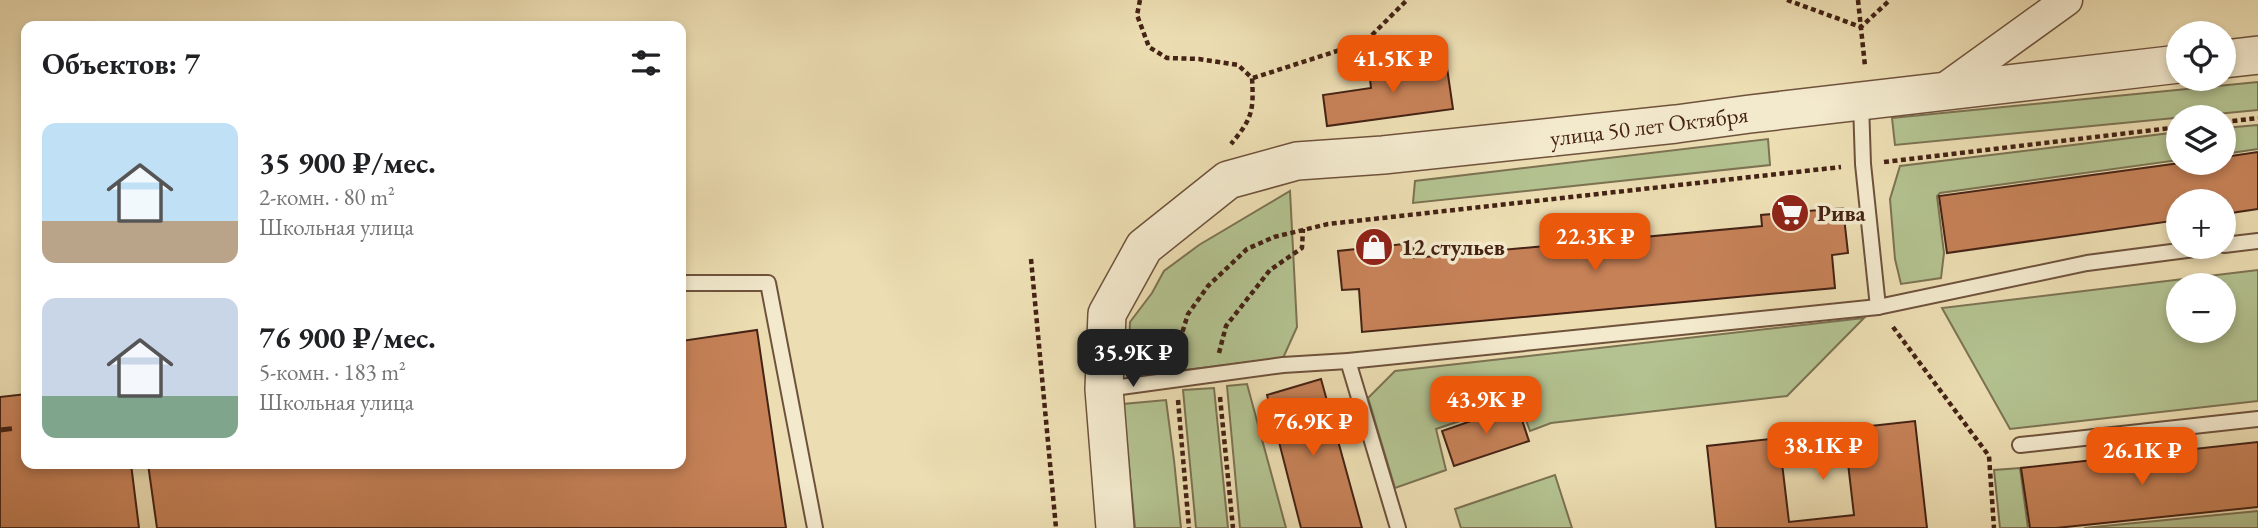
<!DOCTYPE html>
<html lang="ru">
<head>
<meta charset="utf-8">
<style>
	:root { --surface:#fff; --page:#f2f2f2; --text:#202124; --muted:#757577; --accent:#ea580c }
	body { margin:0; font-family:"EB Garamond",serif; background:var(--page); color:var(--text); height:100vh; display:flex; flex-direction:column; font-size:26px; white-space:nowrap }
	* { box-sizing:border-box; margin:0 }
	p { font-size:23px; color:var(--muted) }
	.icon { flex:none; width:38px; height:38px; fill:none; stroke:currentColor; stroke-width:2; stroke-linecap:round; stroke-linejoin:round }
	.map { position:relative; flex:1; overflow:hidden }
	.side { position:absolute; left:21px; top:21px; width:665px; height:448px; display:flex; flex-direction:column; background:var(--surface); border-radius:14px; box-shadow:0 4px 10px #0003 }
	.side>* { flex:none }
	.controls { position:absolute; left:2166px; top:21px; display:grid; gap:14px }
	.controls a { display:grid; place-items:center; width:70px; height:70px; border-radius:50%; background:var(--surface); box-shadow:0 4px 10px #0003; font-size:35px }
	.price { position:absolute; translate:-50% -60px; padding:0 16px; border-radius:14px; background:var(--accent); color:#fff; font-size:23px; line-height:46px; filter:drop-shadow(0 2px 4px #0008) }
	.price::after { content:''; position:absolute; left:50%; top:42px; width:21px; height:16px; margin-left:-10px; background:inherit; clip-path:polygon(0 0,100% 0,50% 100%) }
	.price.on { background:#222; color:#fff }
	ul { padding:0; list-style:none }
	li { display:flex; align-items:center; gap:21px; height:175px; padding:0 21px }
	li span { display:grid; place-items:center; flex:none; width:196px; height:140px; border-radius:14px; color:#555 }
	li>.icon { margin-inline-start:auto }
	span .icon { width:84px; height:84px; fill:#fffc; stroke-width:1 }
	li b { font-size:30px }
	h2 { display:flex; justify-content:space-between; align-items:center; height:84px; padding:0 21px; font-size:30px }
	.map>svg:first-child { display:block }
</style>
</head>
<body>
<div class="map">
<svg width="2258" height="528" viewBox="0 0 2258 528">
	<rect width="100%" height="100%" fill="#ecddb2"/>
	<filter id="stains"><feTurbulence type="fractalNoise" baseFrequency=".00286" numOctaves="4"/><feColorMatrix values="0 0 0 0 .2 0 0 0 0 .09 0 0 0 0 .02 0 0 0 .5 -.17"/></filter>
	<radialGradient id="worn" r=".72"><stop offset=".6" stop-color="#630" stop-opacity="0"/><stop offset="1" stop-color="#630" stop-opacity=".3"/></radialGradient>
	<!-- green -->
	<g fill="#b3c290" stroke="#7c7252" stroke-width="2" fill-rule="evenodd">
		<polygon points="2258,82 2258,110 1895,145 1892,118"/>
		<polygon points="2258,125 2258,149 2224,154 2224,128"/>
		<polygon points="2179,132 2179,160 1940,193 1937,196 1944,253 1941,278 1901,284 1895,259 1890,199 1900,166"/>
		<polygon points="1768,139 1770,165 1413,203 1415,181"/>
		<polygon points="1290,191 1297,327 1283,358 1128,377 1130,322 1152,293 1164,271 1199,245"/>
		<path d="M2258 270V401L2010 429 1942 308ZM2179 285H2224V331H2179Z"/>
		<polygon points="1864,318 1787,396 1551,423 1530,431 1519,401 1436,429 1446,470 1395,488 1368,398 1395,371"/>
		<polygon points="1247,384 1286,528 1240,528 1227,386"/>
		<polygon points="1214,388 1228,528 1196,528 1183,390"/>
		<polygon points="1166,400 1174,460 1181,528 1135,528 1123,404"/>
		<polygon points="2020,468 2028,528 2000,528 1994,470"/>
		<polygon points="1555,475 1572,528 1461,528 1455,509"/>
		<polygon points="2258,511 2258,528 2084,528"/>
	</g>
	<!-- building -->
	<g fill="#c68157" stroke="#452315" stroke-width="2">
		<polygon points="1446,61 1453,109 1327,126 1323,95 1371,88 1369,71"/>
		<polygon points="2258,152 2258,209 2224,214 2224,201 2179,201 2179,220 1947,253 1939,196 2180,163 2224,163 2224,157"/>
		<polygon points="1843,208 1848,253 1832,255 1835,288 1362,332 1359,289 1342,290 1338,251 1413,243 1414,258 1762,226 1761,215"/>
		<polygon points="757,330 786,528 157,528 148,464 681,464 681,341"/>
		<polygon points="1321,379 1362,528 1301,528 1267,395"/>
		<polygon points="26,394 26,464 131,464 139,528 0,528 0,397"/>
		<polygon points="1517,405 1529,441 1454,466 1442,431"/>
		<polygon points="1915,421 1927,528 1716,528 1707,446 1779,438 1789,522 1854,515 1844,429"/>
		<polygon points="2258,442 2258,507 2056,528 2030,528 2021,468"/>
	</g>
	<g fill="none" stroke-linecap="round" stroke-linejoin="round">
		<defs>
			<g id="service">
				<polyline points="2224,245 2258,241"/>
				<polyline points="681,283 768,283 815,528"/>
				<polyline points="1878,307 2087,263 2210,247"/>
				<polyline points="1348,361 1398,528"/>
				<polyline points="1106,389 1283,365 1348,361 1878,307 1863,164 1861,103"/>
				<polyline points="2020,445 2258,419"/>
			</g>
			<polyline id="minor" points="1941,91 2067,0"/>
			<g id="tertiary">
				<polyline points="2224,59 2258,55"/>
				<polyline points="1115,528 1104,389 1107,314 1144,247 1228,180 1297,161 1383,155 1676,124 1750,114 2179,64"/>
			</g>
		</defs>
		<!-- service casing -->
		<use href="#service" stroke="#6f523c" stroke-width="18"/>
		<!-- minor casing -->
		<use href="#minor" stroke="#6f523c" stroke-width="33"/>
		<!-- tertiary casing -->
		<use href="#tertiary" stroke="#6f523c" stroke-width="40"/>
		<!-- path -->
		<g stroke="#452315" stroke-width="4.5" stroke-dasharray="5 3.5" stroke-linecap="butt">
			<path d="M1140 0 1137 15 1149 47 1167 58 1199 59 1238 65 1252 78C1254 111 1252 119 1231 144"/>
			<polyline points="1787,0 1861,27 1890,0"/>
			<polyline points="1858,0 1865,66"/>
			<polyline points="1253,78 1365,42 1407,0"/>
			<polyline points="2224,122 2258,118"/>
			<polyline points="1884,162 2179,127"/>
			<polyline points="1031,259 1056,528"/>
			<polyline points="1893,327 1989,456 1994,528"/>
			<polyline points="1219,353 1226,326 1270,270 1302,248 1303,229"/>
			<polyline points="1175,356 1188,314 1208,286 1247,249 1274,237 1328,224 1841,167"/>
			<polyline points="1220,397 1233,528"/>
			<polyline points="1178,400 1189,528"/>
		</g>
		<!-- service -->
		<use href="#service" stroke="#f3e9cd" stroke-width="14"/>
		<!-- minor -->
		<use href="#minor" stroke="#f3e9cd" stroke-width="30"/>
		<!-- tertiary -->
		<use href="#tertiary" stroke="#f3e9cd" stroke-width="37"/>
		<!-- rail -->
		<polyline stroke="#452315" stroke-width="5" stroke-dasharray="12 12" stroke-linecap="butt" points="0,430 26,427"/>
	</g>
	<!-- icons -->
	<defs>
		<symbol id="supermarket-disc" viewBox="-11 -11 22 22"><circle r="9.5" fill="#8f2418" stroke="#f3e9cd"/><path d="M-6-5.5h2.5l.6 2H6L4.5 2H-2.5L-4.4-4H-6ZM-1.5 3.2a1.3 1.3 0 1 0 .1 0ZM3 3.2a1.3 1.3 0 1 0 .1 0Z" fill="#fff"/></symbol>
		<symbol id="shop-disc" viewBox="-11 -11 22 22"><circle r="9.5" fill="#8f2418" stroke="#f3e9cd"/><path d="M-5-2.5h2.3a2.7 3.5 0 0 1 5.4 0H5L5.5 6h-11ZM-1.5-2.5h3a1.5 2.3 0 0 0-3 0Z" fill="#fff"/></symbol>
	</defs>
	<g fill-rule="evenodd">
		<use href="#supermarket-disc" x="1768" y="191" width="44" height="44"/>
		<use href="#shop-disc" x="1352" y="225" width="44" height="44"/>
	</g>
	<g text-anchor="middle" stroke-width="7" stroke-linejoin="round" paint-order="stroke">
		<!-- street labels -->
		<g font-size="23" fill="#452315" stroke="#f3e9cd">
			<text transform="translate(1649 126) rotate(-7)" y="8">улица 50 лет Октября</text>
		</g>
		<!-- poi labels -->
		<g font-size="23" font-weight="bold" fill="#452315" stroke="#f3e9cd" text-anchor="start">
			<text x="1817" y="221">Рива</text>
			<text x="1401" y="255">12 стульев</text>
		</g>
	</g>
	<rect width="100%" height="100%" filter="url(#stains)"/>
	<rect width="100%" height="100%" fill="url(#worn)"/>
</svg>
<div class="controls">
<a><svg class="icon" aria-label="locate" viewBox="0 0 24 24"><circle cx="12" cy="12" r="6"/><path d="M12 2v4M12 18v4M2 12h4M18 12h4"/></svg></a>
<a><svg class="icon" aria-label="layers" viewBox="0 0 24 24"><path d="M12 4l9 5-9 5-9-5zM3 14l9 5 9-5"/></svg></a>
<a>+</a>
<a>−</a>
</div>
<b class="price" style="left:1393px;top:95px">41.5K ₽</b>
<b class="price" style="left:1595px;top:273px">22.3K ₽</b>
<b class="price on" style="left:1133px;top:389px">35.9K ₽</b>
<b class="price" style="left:1486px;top:436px">43.9K ₽</b>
<b class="price" style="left:1313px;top:458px">76.9K ₽</b>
<b class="price" style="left:1823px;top:482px">38.1K ₽</b>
<b class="price" style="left:2142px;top:487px">26.1K ₽</b>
<section class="side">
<h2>Объектов: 7<svg class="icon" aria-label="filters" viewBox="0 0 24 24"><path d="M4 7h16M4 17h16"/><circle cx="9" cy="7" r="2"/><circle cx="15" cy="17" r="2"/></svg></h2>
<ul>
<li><span style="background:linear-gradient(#bfe0f5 70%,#b9a48a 0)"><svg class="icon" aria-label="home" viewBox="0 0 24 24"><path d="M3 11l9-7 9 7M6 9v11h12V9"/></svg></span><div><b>35 900 ₽/мес.</b><p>2-комн. · 80 m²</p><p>Школьная улица</p></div></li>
<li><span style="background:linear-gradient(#c9d6e8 70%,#7fa58c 0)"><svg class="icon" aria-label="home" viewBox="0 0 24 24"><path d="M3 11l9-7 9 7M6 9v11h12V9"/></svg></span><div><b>76 900 ₽/мес.</b><p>5-комн. · 183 m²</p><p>Школьная улица</p></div></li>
</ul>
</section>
</div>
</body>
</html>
